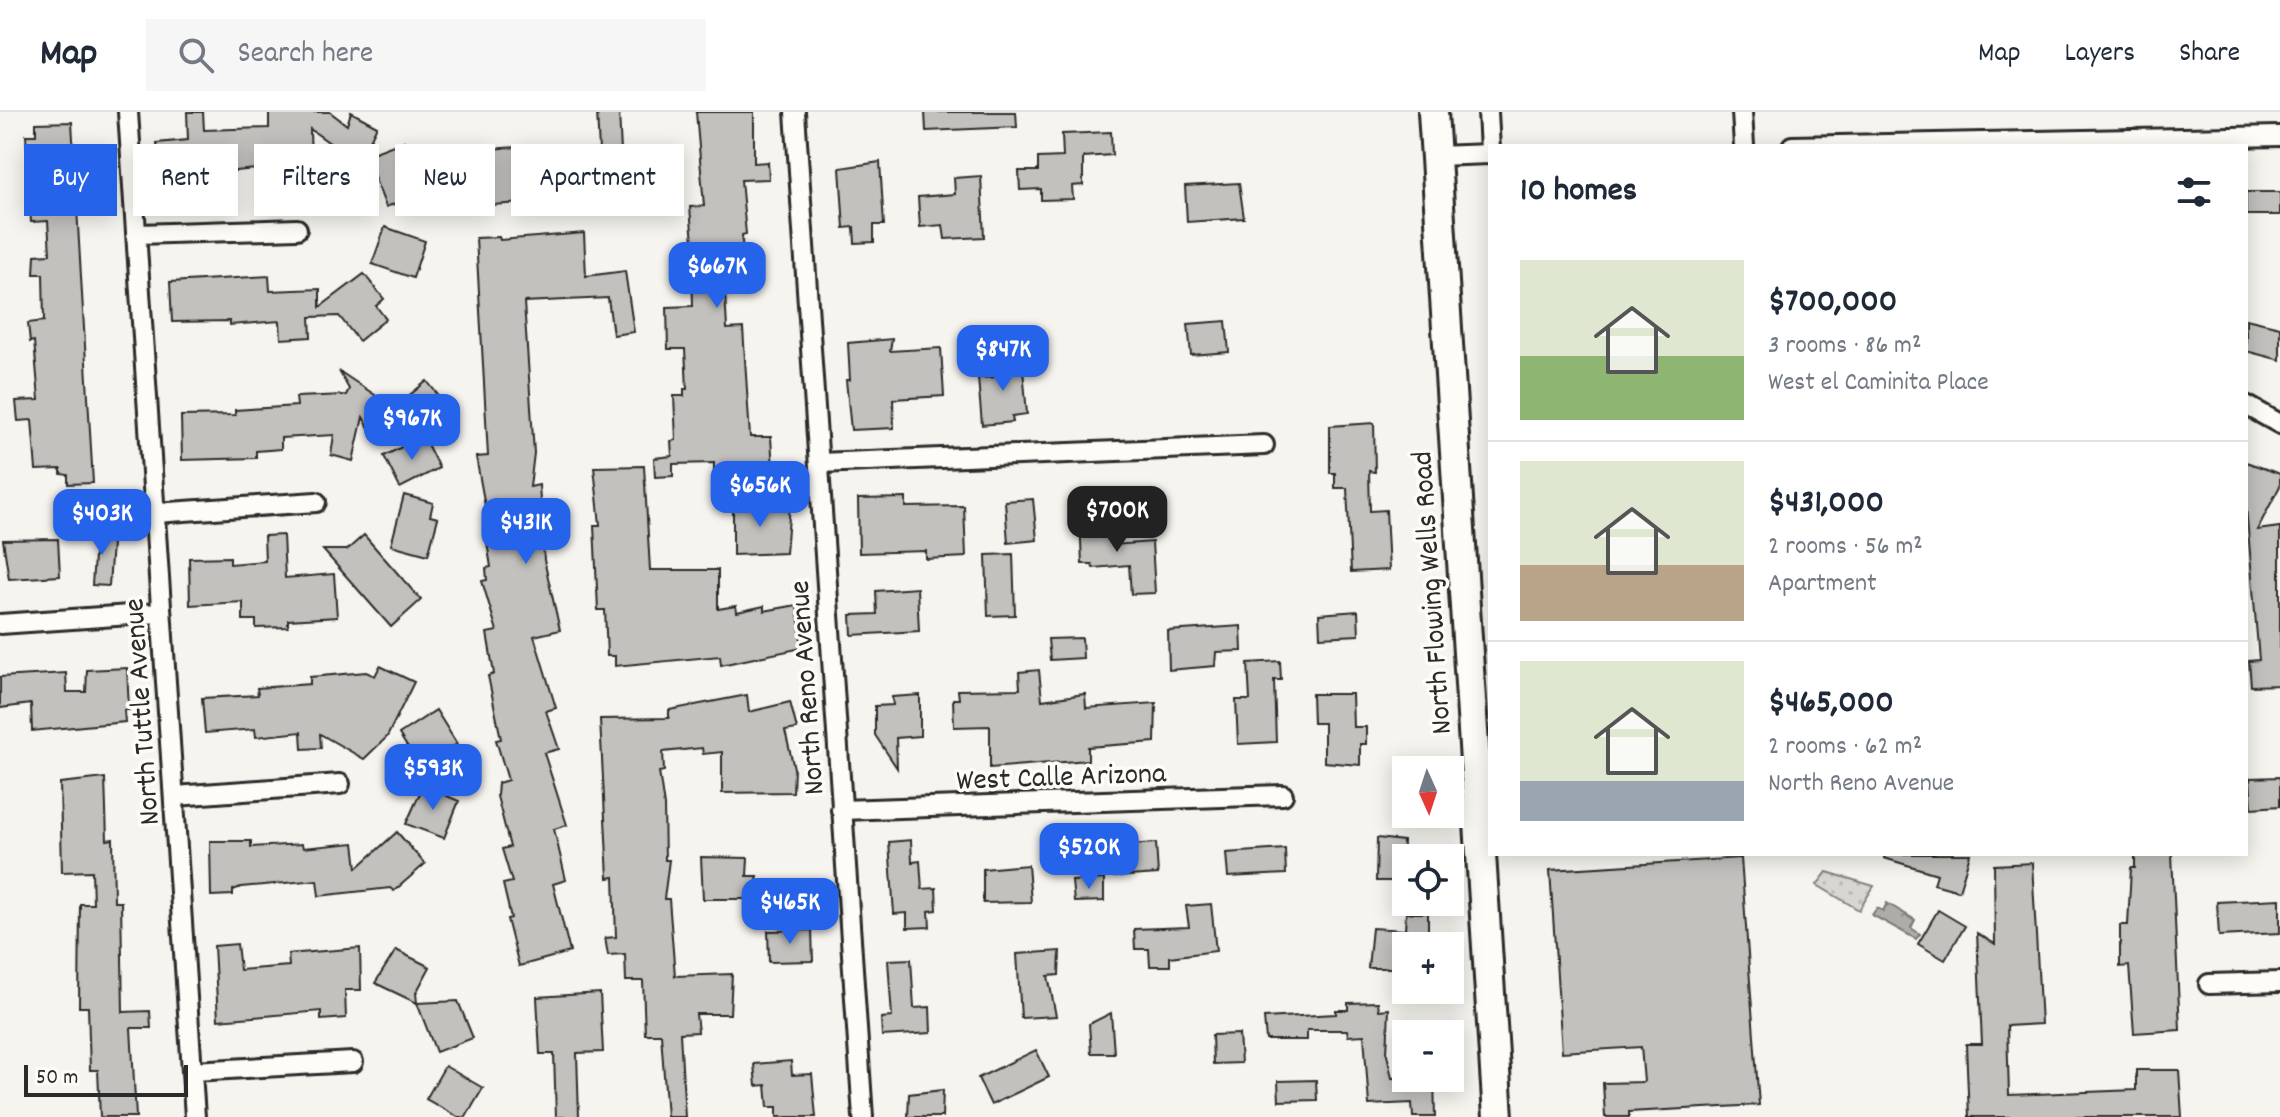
<!DOCTYPE html>
<html lang="en">
<head>
<meta charset="utf-8">
<style>
	:root { --surface:#fff; --page:#f6f6f7; --text:#1f2937; --muted:#747a83; --line:#e0e1e3; --accent:#2563eb }
	body { margin:0; font-family:Dekko,sans-serif; background:var(--page); color:var(--text); height:100vh; display:flex; flex-direction:column; font-size:30px; white-space:nowrap }
	* { box-sizing:border-box; margin:0 }
	p { font-size:26px; color:var(--muted) }
	.icon { flex:none; width:44px; height:44px; fill:none; stroke:currentColor; stroke-width:2; stroke-linecap:round; stroke-linejoin:round }
	.map { position:relative; flex:1; overflow:hidden }
	.details { position:absolute; left:1488px; top:32px; width:760px; height:712px; display:flex; flex-direction:column; background:var(--surface); border-radius:0px; box-shadow:0 4px 20px #0003 }
	.details>* { flex:none }
	.top-card { position:absolute; left:24px; top:32px; width:760px; height:72px; display:flex; gap:16px }
	.needle { width:52px; rotate:177deg }
	.buttons { position:absolute; left:1392px; top:644px; display:grid; gap:16px }
	.buttons a { display:grid; place-items:center; width:72px; height:72px; border-radius:0px; background:var(--surface); box-shadow:0 4px 20px #0003; font-size:40px }
	.scale { position:absolute; left:24px; bottom:20px; width:164px; box-sizing:border-box; padding-left:8px; border:4px solid #2b2b2b; border-top:0; font-size:22px; line-height:28px; white-space:nowrap; color:#2b2b2b; -webkit-text-stroke:6px #fdfcf7; paint-order:stroke }
	.price { position:absolute; translate:-50% -68px; padding:0 18px; border-radius:16px; background:var(--accent); color:#fff; font-size:26px; line-height:52px; filter:drop-shadow(0 2px 4px #0008) }
	.price::after { content:''; position:absolute; left:50%; top:48px; width:24px; height:18px; margin-left:-12px; background:inherit; clip-path:polygon(0 0,100% 0,50% 100%) }
	.price.active { background:#222; color:#fff }
	ul { padding:0; list-style:none }
	li { display:flex; align-items:center; gap:24px; height:200px; padding:0 32px }
	li+li { border-top:2px solid var(--line) }
	li span { display:grid; place-items:center; flex:none; width:224px; height:160px; border-radius:0px; color:#555 }
	li>.icon { margin-inline-start:auto }
	span .icon { width:96px; height:96px; fill:#fffc; stroke-width:1 }
	li b { font-size:34px }
	h2 { display:flex; justify-content:space-between; align-items:center; height:96px; padding:0 32px; font-size:34px }
	.pill { padding:0 28px; border-radius:0px; background:var(--surface); box-shadow:0 4px 20px #0003; font-size:28px; line-height:72px }
	.pill.active { background:var(--accent); color:#fff }
	header { display:flex; align-items:center; gap:48px; box-sizing:border-box; height:112px; padding:0 40px; background:var(--surface); border-bottom:2px solid var(--line) }
	header strong { font-size:38px }
	nav { display:flex; gap:44px; margin-inline-start:auto; font-size:28px }
	.search { width:560px; height:72px; background:var(--page); display:flex; align-items:center; gap:20px; box-sizing:border-box; padding:0 28px; border-radius:0px; color:var(--muted); font-size:30px }
	.map>svg:first-child { display:block }
</style>
</head>
<body>
<header>
<strong>Map</strong>
<div class="search"><svg class="icon" aria-label="search" viewBox="0 0 24 24"><circle cx="10" cy="10" r="6"/><path d="M15 15l6 6"/></svg>Search here</div>
<nav><a>Map</a><a>Layers</a><a>Share</a></nav>
</header>
<div class="map">
<svg width="2280" height="1005" viewBox="0 0 2280 1005">
	<defs>
		<pattern id="park-dots" width="8" height="8" patternUnits="userSpaceOnUse" patternTransform="scale(2)"><rect width="8" height="8" fill="#d7d6d2"/><path d="M2 2h.1M6 6h.1" fill="none" stroke="#b9b8b4" stroke-width="1.8" stroke-linecap="round"/></pattern>
		<pattern id="water-ripples" width="26" height="14" patternUnits="userSpaceOnUse" patternTransform="scale(2)"><rect width="26" height="14" fill="#adaca9"/><path d="M2 4q2-2 4 0t4 0M15 11q2-2 4 0t4 0" fill="none" stroke="#8d8c8a"/></pattern>
	</defs>
	<rect width="100%" height="100%" fill="#f5f4ef"/>
	<filter id="ink" filterUnits="userSpaceOnUse"><feTurbulence type="fractalNoise" baseFrequency=".0125" numOctaves="2"/><feDisplacementMap in="SourceGraphic" scale="16" xChannelSelector="R" yChannelSelector="G"/><feConvolveMatrix kernelMatrix="1 2 1 2 8 2 1 2 1" color-interpolation-filters="sRGB"/></filter>
	<g filter="url(#ink)">
		<!-- park -->
		<polygon fill="url(#park-dots)" stroke="#81807e" stroke-width="2" points="1827,760 1874,774 1859,798 1817,773"/>
		<!-- water -->
		<polygon fill="url(#water-ripples)" stroke="#797877" stroke-width="2" points="1887,791 1915,808 1911,816 1920,822 1916,827 1872,803 1877,796 1883,799"/>
		<!-- building -->
		<g fill="#c2c1be" stroke="#2b2b2b" stroke-width="2">
			<polygon points="187,0 203,0 204,18 269,16 269,0 330,0 347,13 351,0 377,14 362,45 404,29 424,81 386,95 373,62 310,17 311,52 160,66 157,31 188,28"/>
			<polygon points="597,0 619,0 624,97 602,98"/>
			<polygon points="696,0 754,0 754,51 768,50 769,67 741,68 746,122 742,123 743,178 725,179 727,217 743,216 750,325 771,325 773,358 714,360 714,351 673,352 673,364 655,365 654,346 672,344 671,329 676,328 674,284 684,284 684,277 687,277 685,237 668,237 667,195 693,194 692,155 695,155 690,95 704,94"/>
			<polygon points="925,0 1016,0 1017,15 926,19"/>
			<polygon points="72,10 93,371 68,372 68,363 61,362 61,357 36,358 32,308 18,309 16,289 39,288 34,229 30,230 28,211 44,209 43,162 34,162 35,143 50,142 48,109 31,110 26,23 36,23 36,11"/>
			<polygon points="1111,20 1112,43 1083,45 1083,73 1072,74 1073,87 1041,88 1041,77 1020,78 1019,59 1038,59 1038,46 1063,45 1062,22"/>
			<polygon points="536,34 539,90 475,94 472,38"/>
			<polygon points="880,50 884,113 874,113 874,130 855,131 854,115 844,116 840,56"/>
			<polygon points="981,64 984,125 945,127 943,113 920,115 918,85 955,82 954,66"/>
			<polygon points="1239,71 1244,106 1187,110 1185,74"/>
			<rect x="2246" y="80" width="34" height="23"/>
			<polygon points="385,115 425,129 413,166 372,152"/>
			<polygon points="584,121 586,164 625,159 634,220 613,223 608,186 524,190 534,341 530,375 539,373 544,448 560,518 534,524 556,596 546,599 559,637 544,641 567,713 554,717 566,768 553,772 570,840 519,854 507,807 511,806 503,772 512,770 502,737 510,735 497,684 498,671 508,668 496,628 501,627 488,564 494,562 487,521 497,519 482,469 487,468 486,456 491,455 485,418 489,416 476,345 488,344 476,126 499,125 500,128"/>
			<polygon points="364,162 384,187 376,194 386,207 359,229 339,204 310,205 311,225 281,227 280,209 230,213 230,209 172,210 170,170 269,164 270,179 320,177 320,195"/>
			<polygon points="2246,207 2280,215 2280,248 2246,239"/>
			<polygon points="1226,209 1229,240 1191,243 1188,212"/>
			<polygon points="892,227 890,239 941,236 944,284 893,287 894,316 851,318 846,268 850,268 848,231"/>
			<polygon points="1022,246 1027,302 1012,304 1013,310 982,313 978,266 997,265 996,248"/>
			<polygon points="339,259 396,297 375,327 363,305 353,349 331,343 334,323 281,326 281,337 256,339 256,346 182,348 181,304 235,303 235,298 297,294 296,285 346,283 349,277"/>
			<polygon points="427,269 438,283 417,300 406,286"/>
			<polygon points="1374,311 1375,360 1369,359 1370,399 1386,398 1389,458 1351,460 1347,376 1335,376 1335,361 1330,361 1330,314"/>
			<polygon points="423,324 439,356 400,376 384,344"/>
			<polygon points="2246,350 2280,362 2280,374 2257,418 2280,415 2280,573 2251,574 2249,549 2259,548 2246,394"/>
			<polygon points="644,354 650,458 718,458 718,497 736,494 737,500 764,494 764,499 797,493 802,536 721,553 720,544 615,554 615,544 607,544 605,498 598,498 594,413 600,413 594,355"/>
			<polygon points="404,383 433,391 430,404 438,406 428,443 391,433"/>
			<polygon points="906,386 906,395 964,394 966,445 926,447 926,439 859,441 858,387"/>
			<polygon points="1033,387 1037,428 1008,431 1005,389"/>
			<polygon points="790,393 786,441 733,443 733,394"/>
			<polygon points="1099,405 1099,410 1110,409 1112,433 1152,430 1155,481 1131,482 1129,453 1093,456 1092,452 1082,452 1080,406"/>
			<polygon points="96,416 113,417 109,474 92,473"/>
			<polygon points="283,423 285,466 334,462 337,505 288,508 288,515 256,516 256,508 243,508 243,490 190,493 189,446 230,445 230,452 265,449 264,424"/>
			<polygon points="364,423 421,488 391,515 323,438 347,438"/>
			<polygon points="58,427 60,464 9,467 3,428"/>
			<polygon points="1013,442 1015,503 988,504 986,443"/>
			<polygon points="917,476 919,519 852,523 851,503 877,502 876,479"/>
			<polygon points="1358,499 1359,523 1320,525 1319,502"/>
			<polygon points="1241,514 1242,539 1216,540 1215,554 1169,558 1168,519"/>
			<polygon points="1082,526 1083,546 1050,548 1048,527"/>
			<polygon points="1280,549 1281,568 1274,568 1276,630 1238,632 1236,588 1250,588 1248,551"/>
			<polygon points="380,554 414,570 387,625 364,647 320,622 321,636 302,637 301,620 256,625 255,617 205,621 202,586 258,583 257,576 310,572 310,565 366,560 375,564"/>
			<polygon points="127,556 129,598 124,598 125,610 32,619 31,592 0,596 0,565 66,561 67,580 86,580 87,558"/>
			<polygon points="1039,558 1042,588 1085,582 1086,596 1156,591 1155,630 1088,635 1088,648 990,656 990,614 954,615 953,587 959,587 958,578 1020,577 1019,560"/>
			<polygon points="1312,582 1352,582 1353,615 1366,615 1366,632 1360,632 1360,653 1324,650 1324,611 1313,611"/>
			<polygon points="747,583 749,600 790,590 797,617 785,619 794,656 793,680 722,681 722,640 703,642 702,636 663,640 664,659 659,660 664,694 665,748 669,748 664,787 669,787 675,864 732,862 730,902 696,902 698,920 680,921 685,1005 667,1005 661,922 645,922 643,869 626,869 625,842 608,843 605,826 616,825 614,765 608,766 600,607 669,606 669,598"/>
			<polygon points="920,583 920,624 896,626 897,656 875,623 875,594 893,593 892,585"/>
			<polygon points="436,598 457,632 420,655 399,622"/>
			<polygon points="2280,665 2280,694 2252,696 2250,666"/>
			<polygon points="105,666 107,728 113,727 114,790 121,790 123,900 150,899 151,916 131,916 136,1005 100,1005 98,958 90,958 88,895 79,895 80,792 93,792 92,759 62,760 60,671"/>
			<polygon points="423,674 459,689 444,726 406,712"/>
			<polygon points="397,720 425,752 394,779 390,776 319,784 317,768 241,775 233,778 233,783 211,784 210,729 251,729 251,735 302,732 303,736 354,731 357,756"/>
			<polygon points="1377,726 1403,729 1402,769 1376,769"/>
			<polygon points="911,728 912,750 920,749 922,777 936,776 937,798 929,799 930,815 907,816 907,801 894,802 889,730"/>
			<polygon points="1156,731 1158,762 1114,765 1112,734"/>
			<polygon points="1285,737 1286,762 1228,765 1226,741"/>
			<polygon points="1885,742 1970,742 1959,779 1934,772 1937,762 1884,746"/>
			<polygon points="2135,742 2172,742 2180,918 2134,921 2129,854 2120,855 2120,813 2128,813 2131,756 2135,756"/>
			<polygon points="701,745 748,746 747,764 758,764 753,787 703,787"/>
			<polygon points="1741,746 1759,993 1629,1000 1629,1005 1605,1005 1603,971 1644,970 1641,935 1562,940 1550,758"/>
			<polygon points="2032,751 2041,912 2007,914 2009,983 2136,978 2136,958 2179,958 2182,1005 1969,1005 1966,932 1982,932 1977,821 1995,832 1994,753"/>
			<polygon points="1028,753 1031,790 983,791 983,757"/>
			<polygon points="1104,767 1104,789 1074,790 1072,769"/>
			<polygon points="2280,787 2280,821 2219,824 2217,790"/>
			<polygon points="1211,792 1216,839 1170,845 1170,854 1150,854 1149,837 1135,837 1134,817 1189,815 1186,794"/>
			<polygon points="1938,798 1965,814 1945,848 1918,832"/>
			<polygon points="1406,801 1428,801 1428,820 1439,821 1439,834 1406,834 1406,856 1368,856 1372,816 1405,818"/>
			<polygon points="812,818 813,849 769,850 768,819"/>
			<polygon points="237,832 240,858 289,854 288,842 360,836 361,878 345,878 346,906 321,908 321,899 218,908 214,834"/>
			<polygon points="396,838 430,855 416,881 417,891 458,889 473,926 436,940 417,891 375,871"/>
			<polygon points="1060,839 1059,863 1048,864 1056,904 1021,906 1017,842"/>
			<polygon points="911,847 914,896 930,895 931,921 882,924 881,906 892,905 888,848"/>
			<polygon points="600,881 603,940 577,941 579,1005 556,1005 554,942 540,942 537,885"/>
			<polygon points="1378,890 1379,898 1389,897 1387,942 1392,966 1434,966 1435,1005 1413,1005 1412,991 1369,993 1364,923 1348,924 1347,918 1307,918 1307,928 1266,928 1264,906 1336,902 1336,898 1348,898 1348,891"/>
			<polygon points="1111,901 1114,941 1091,941 1089,912"/>
			<polygon points="1239,922 1241,951 1213,952 1212,923"/>
			<polygon points="1036,938 1049,965 991,993 978,966"/>
			<polygon points="791,949 792,963 812,962 816,1005 777,1005 777,995 768,995 766,973 756,974 754,952"/>
			<polygon points="445,954 483,976 466,1005 458,1005 426,987"/>
			<polygon points="1316,968 1317,988 1279,989 1278,969"/>
			<polygon points="943,978 942,1005 908,1005 909,982"/>
		</g>
		<g fill="none" stroke-linecap="round" stroke-linejoin="round">
			<defs>
				<g id="minor">
					<polyline points="128,0 195,1005"/>
					<polyline points="795,0 863,1005"/>
					<polyline points="1488,0 1490,38"/>
					<polyline points="1742,0 1744,34"/>
					<polyline points="1792,34 2280,24"/>
					<polyline points="1436,44 1490,42"/>
					<polyline points="138,122 297,117"/>
					<polyline points="2246,293 2280,312"/>
					<polyline points="819,351 1264,333"/>
					<polyline points="155,401 316,390"/>
					<polyline points="0,512 159,501"/>
					<polyline points="175,684 340,672"/>
					<polyline points="841,698 1283,683"/>
					<polyline points="2209,872 2280,870"/>
					<polyline points="193,959 353,950"/>
				</g>
				<polyline id="primary" points="1433,0 1498,1005"/>
			</defs>
			<!-- minor casing -->
			<use href="#minor" stroke="#2b2b2b" stroke-width="24"/>
			<!-- primary casing -->
			<use href="#primary" stroke="#2b2b2b" stroke-width="34"/>
			<!-- minor -->
			<use href="#minor" stroke="#fdfcf7" stroke-width="18"/>
			<!-- primary -->
			<use href="#primary" stroke="#fdfcf7" stroke-width="28"/>
		</g>
	</g>
	<g text-anchor="middle" stroke-width="7" stroke-linejoin="round" paint-order="stroke">
		<!-- street labels -->
		<g font-size="30" fill="#2b2b2b" stroke="#fdfcf7">
			<text transform="translate(1430 481) rotate(-94)" y="10">North Flowing Wells Road</text>
			<text transform="translate(805 576) rotate(-94)" y="10">North Reno Avenue</text>
			<text transform="translate(140 600) rotate(-94)" y="10">North Tuttle Avenue</text>
			<text transform="translate(1061 663) rotate(-2)" y="10">West Calle Arizona</text>
		</g>
	</g>
</svg>
<div class="buttons">
<a><svg class="needle" viewBox="-14 -14 28 28"><path d="M0-13l5 13h-10z" fill="#e53935"/><path d="M0 13l5-13h-10z" fill="#747a83"/></svg></a>
<a><svg class="icon" aria-label="locate" viewBox="0 0 24 24"><circle cx="12" cy="12" r="6"/><path d="M12 2v4M12 18v4M2 12h4M18 12h4"/></svg></a>
<a>+</a>
<a>−</a>
</div>
<div class="scale">50 m</div>
<b class="price" style="left:717px;top:198px">$667K</b>
<b class="price" style="left:1003px;top:281px">$847K</b>
<b class="price" style="left:412px;top:350px">$967K</b>
<b class="price" style="left:760px;top:417px">$656K</b>
<b class="price active" style="left:1117px;top:442px">$700K</b>
<b class="price" style="left:102px;top:445px">$403K</b>
<b class="price" style="left:526px;top:454px">$431K</b>
<b class="price" style="left:433px;top:700px">$593K</b>
<b class="price" style="left:1089px;top:779px">$520K</b>
<b class="price" style="left:790px;top:834px">$465K</b>
<div class="top-card">
<a class="pill active">Buy</a>
<a class="pill">Rent</a>
<a class="pill">Filters</a>
<a class="pill">New</a>
<a class="pill">Apartment</a>
</div>
<section class="details">
<h2>10 homes<svg class="icon" aria-label="filters" viewBox="0 0 24 24"><path d="M4 7h16M4 17h16"/><circle cx="9" cy="7" r="2"/><circle cx="15" cy="17" r="2"/></svg></h2>
<ul>
<li><span style="background:linear-gradient(#dfe7d0 60%,#8fb573 0)"><svg class="icon" aria-label="home" viewBox="0 0 24 24"><path d="M3 11l9-7 9 7M6 9v11h12V9"/></svg></span><div><b>$700,000</b><p>3 rooms · 86 m²</p><p>West el Caminita Place</p></div></li>
<li><span style="background:linear-gradient(#dfe7d0 65%,#b9a48a 0)"><svg class="icon" aria-label="home" viewBox="0 0 24 24"><path d="M3 11l9-7 9 7M6 9v11h12V9"/></svg></span><div><b>$431,000</b><p>2 rooms · 56 m²</p><p>Apartment</p></div></li>
<li><span style="background:linear-gradient(#dfe7d0 75%,#9aa5b1 0)"><svg class="icon" aria-label="home" viewBox="0 0 24 24"><path d="M3 11l9-7 9 7M6 9v11h12V9"/></svg></span><div><b>$465,000</b><p>2 rooms · 62 m²</p><p>North Reno Avenue</p></div></li>
</ul>
</section>
</div>
</body>
</html>
